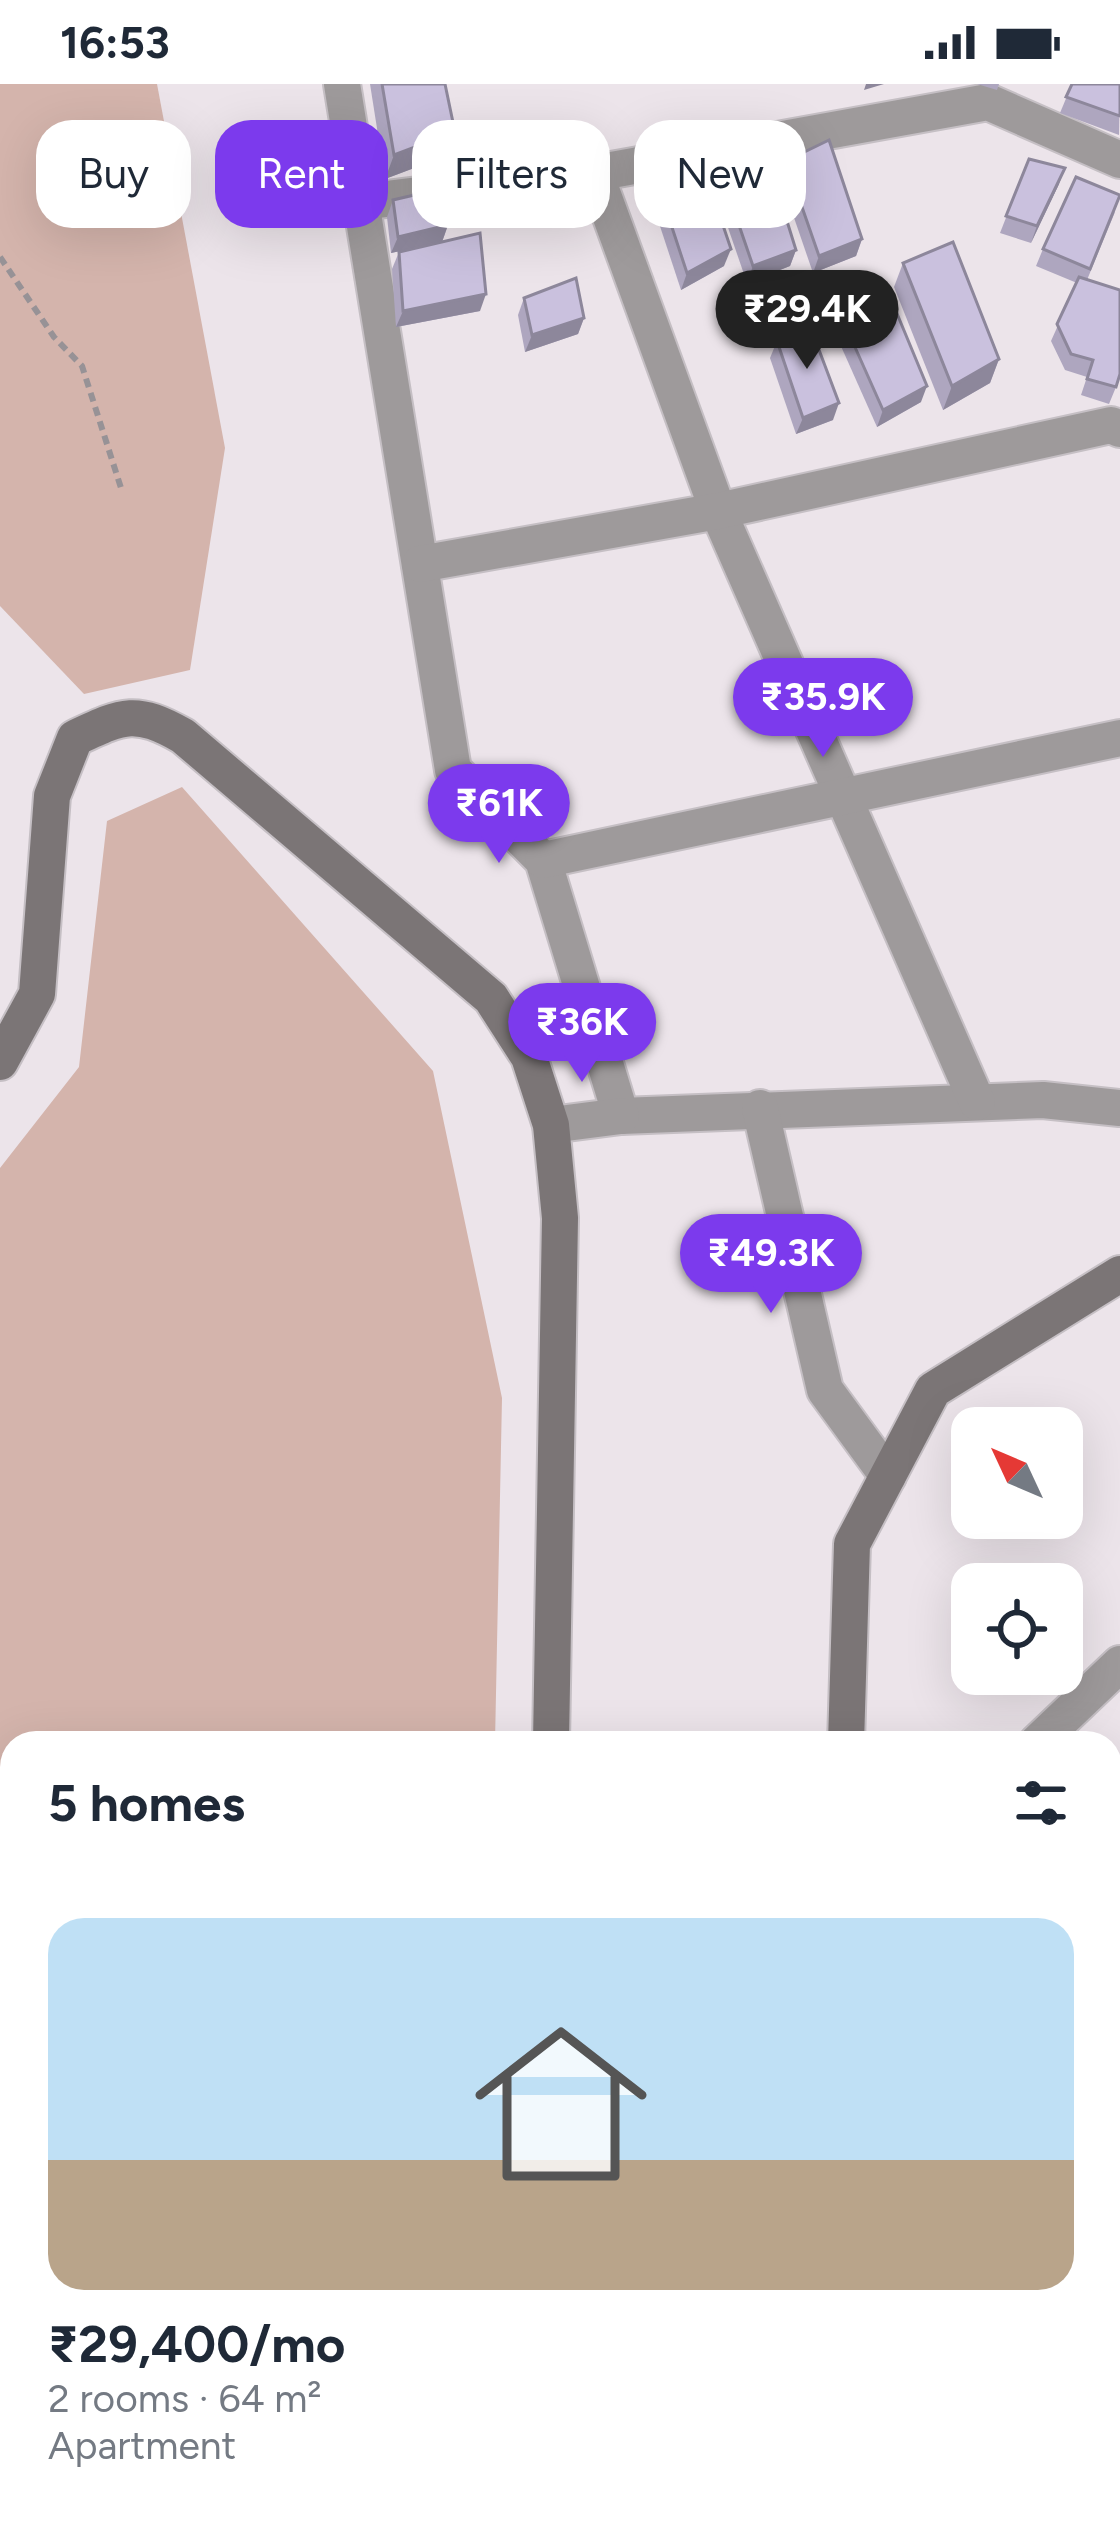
<!DOCTYPE html>
<html lang="en">
<head>
<meta charset="utf-8">
<style>
	:root { --surface:#fff; --page:#f2f2f3; --text:#1f2937; --muted:#747a83; --accent:#7c3aed }
	body { margin:0; font-family:Figtree,sans-serif; background:var(--page); color:var(--text); height:100vh; display:flex; flex-direction:column; font-size:45px; white-space:nowrap }
	* { box-sizing:border-box; margin:0 }
	p { font-size:39px; color:var(--muted) }
	.icon { flex:none; width:66px; height:66px; fill:none; stroke:currentColor; stroke-width:2; stroke-linecap:round; stroke-linejoin:round }
	.map { position:relative; flex:1; overflow:hidden }
	.side { position:absolute; left:0px; top:1647px; width:1122px; height:807px; display:flex; flex-direction:column; background:var(--surface); border-radius:36px 36px 0 0; box-shadow:0 12px 48px #0002 }
	.side>* { flex:none }
	.banner { position:absolute; left:36px; top:36px; width:1050px; height:108px; display:flex; gap:24px }
	.needle { width:78px; rotate:314deg }
	.controls { position:absolute; left:951px; top:1323px; display:grid; gap:24px }
	.controls a { display:grid; place-items:center; width:132px; height:132px; border-radius:24px; background:var(--surface); box-shadow:0 12px 48px #0002; font-size:60px }
	.price { position:absolute; translate:-50% -102px; padding:0 27px; border-radius:42px; background:var(--accent); color:#fff; font-size:39px; line-height:78px; filter:drop-shadow(0 3px 6px #0008) }
	.price::after { content:''; position:absolute; left:50%; top:72px; width:36px; height:27px; margin-left:-18px; background:inherit; clip-path:polygon(0 0,100% 0,50% 100%) }
	.price.on { background:#222; color:#fff }
	ul { padding:0; list-style:none }
	li { display:grid; align-content:center; gap:24px; height:636px; padding:0 48px }
	li span { display:grid; place-items:center; height:372px; border-radius:36px; color:#555 }
	li>.icon { margin-inline-start:auto }
	span .icon { width:216px; height:216px; fill:#fffc; stroke-width:1 }
	li b { font-size:51px }
	h2 { display:flex; justify-content:space-between; align-items:center; height:144px; padding:0 48px; font-size:51px }
	.pill { padding:0 42px; border-radius:36px; background:var(--surface); box-shadow:0 12px 48px #0002; font-size:42px; line-height:108px }
	.pill.on { background:var(--accent); color:#fff }
	.status { display:flex; justify-content:space-between; align-items:center; height:84px; padding:0 60px; background:var(--surface); direction:ltr }
	.status svg { height:33px; fill:currentColor }
	.map>svg:first-child { display:block }
</style>
</head>
<body>
<div class="status"><b>16:53</b><svg viewBox="0 0 49 12"><path d="M0 12V9h3v3zM5 12V6h3v6zM10 12V3h3v9zM15 12V0h3v12zM26 1h20v11H26zM47 4h2v5h-2z"/></svg></div>
<div class="map">
<svg width="1120" height="2452" viewBox="0 0 1120 2452">
	<rect width="100%" height="100%" fill="#ece4ea"/>
	<!-- green -->
	<g fill="#d4b4ac">
		<polygon points="0,0 157,0 225,364 190,586 84,610 0,522"/>
		<polygon points="182,703 433,987 502,1314 495,1659 12,1659 12,2441 0,2440 0,1084 79,983 107,737"/>
		<polygon points="20,2442 1016,2442 1015,2452 36,2452"/>
	</g>
	<g fill="none" stroke-linecap="round" stroke-linejoin="round">
		<defs>
			<g id="street">
				<polyline points="342,0 453,686 543,776 621,1032 1043,1016 1120,1024"/>
				<polyline points="595,89 718,427 977,1018"/>
				<polyline points="362,118 595,89 988,18 1120,76"/>
				<polyline points="420,480 718,427 1111,341 1120,345"/>
				<polyline points="543,776 1120,654"/>
				<polyline points="760,1024 825,1306 888,1392"/>
				<polyline points="551,1041 621,1032"/>
				<polyline points="1037,1659 1120,1580"/>
				<polyline points="1110,1910 1120,1916"/>
				<polyline points="1110,2063 1120,2035"/>
				<polyline points="676,2452 682,2442"/>
			</g>
			<g id="secondary">
				<path d="M0 978 37 910 52 712 75 654C124 631 135 625 183 652L491 914 529 973 551 1041 560 1134 551 1659"/>
				<polyline points="846,1659 852,1460 933,1306 1120,1190"/>
			</g>
		</defs>
		<!-- street casing -->
		<use href="#street" stroke="#c5bfc4" stroke-width="40"/>
		<!-- secondary casing -->
		<use href="#secondary" stroke="#c5bfc4" stroke-width="40"/>
		<!-- path -->
		<polyline stroke="#979296" stroke-width="6" stroke-dasharray="9 6" stroke-linecap="butt" points="0,173 54,253 82,282 122,407"/>
		<!-- street -->
		<use href="#street" stroke="#9e9a9b" stroke-width="36"/>
		<!-- secondary -->
		<use href="#secondary" stroke="#7b7576" stroke-width="36"/>
	</g>
	<!-- wall -->
	<g fill="#aea6bf">
		<polygon points="370,0 445,0 455,48 446,72 385,95"/>
		<polygon points="977,0 999,0 997,6"/>
		<polygon points="1072,0 1120,0 1119,51 1060,29"/>
		<polygon points="1029,75 1059,100 1031,159 1000,149"/>
		<polygon points="786,77 862,155 856,172 813,189 780,93"/>
		<polygon points="718,80 796,166 790,182 747,199 712,97"/>
		<polygon points="661,110 724,182 681,206 655,127"/>
		<polygon points="393,116 448,141 442,158 391,169 387,133"/>
		<polygon points="1115,128 1087,196 1116,303 1109,320 1081,311 1087,293 1065,286 1051,257 1077,199 1036,182 1043,165"/>
		<polygon points="399,168 480,227 396,243 392,185"/>
		<polygon points="903,179 999,275 990,299 943,326 894,203"/>
		<polygon points="524,214 584,234 578,250 525,268 518,231"/>
		<polygon points="838,225 921,318 877,343 832,242"/>
		<polygon points="777,257 833,336 796,350 770,274"/>
	</g>
	<!-- shaded-wall -->
	<g fill="#8d879b">
		<polygon points="866,0 884,0 864,6"/>
		<polygon points="455,48 446,72 385,95 394,71"/>
		<polygon points="1065,84 1059,100 1031,159 1037,142"/>
		<polygon points="448,141 442,158 391,169 398,153"/>
		<polygon points="862,155 856,172 813,189 819,172"/>
		<polygon points="731,165 724,182 681,206 687,189"/>
		<polygon points="796,166 790,182 747,199 753,182"/>
		<polygon points="486,210 480,227 396,243 403,227"/>
		<polygon points="584,234 578,250 525,268 532,251"/>
		<polygon points="999,275 990,299 943,326 952,302"/>
		<polygon points="927,302 921,318 877,343 883,326"/>
		<polygon points="839,319 833,336 796,350 803,334"/>
	</g>
	<!-- building -->
	<g fill="#cac1de" stroke="#8d879b" stroke-width="3">
		<polygon points="382,0 445,0 455,48 394,71"/>
		<polygon points="1072,0 1120,0 1120,32 1066,13"/>
		<polygon points="829,56 862,155 819,172 786,77"/>
		<polygon points="763,60 796,166 753,182 718,80"/>
		<polygon points="1029,75 1065,84 1037,142 1006,132"/>
		<polygon points="704,85 731,165 687,189 661,110"/>
		<polygon points="1076,93 1120,111 1090,185 1043,165"/>
		<polygon points="444,104 448,141 398,153 393,116"/>
		<polygon points="480,149 486,210 403,227 399,168"/>
		<polygon points="953,158 999,275 952,302 903,179"/>
		<polygon points="1079,193 1120,206 1120,290 1116,303 1087,295 1093,276 1071,270 1057,240"/>
		<polygon points="576,194 584,234 532,251 524,214"/>
		<polygon points="886,203 927,302 883,326 838,225"/>
		<polygon points="810,242 839,319 803,334 777,257"/>
	</g>
</svg>
<div class="controls">
<a><svg class="needle" viewBox="-14 -14 28 28"><path d="M0-13l5 13h-10z" fill="#e53935"/><path d="M0 13l5-13h-10z" fill="#747a83"/></svg></a>
<a><svg class="icon" aria-label="locate" viewBox="0 0 24 24"><circle cx="12" cy="12" r="6"/><path d="M12 2v4M12 18v4M2 12h4M18 12h4"/></svg></a>
</div>
<b class="price on" style="left:807px;top:288px">₹29.4K</b>
<b class="price" style="left:823px;top:676px">₹35.9K</b>
<b class="price" style="left:499px;top:782px">₹61K</b>
<b class="price" style="left:582px;top:1001px">₹36K</b>
<b class="price" style="left:771px;top:1232px">₹49.3K</b>
<div class="banner">
<a class="pill">Buy</a>
<a class="pill on">Rent</a>
<a class="pill">Filters</a>
<a class="pill">New</a>
</div>
<section class="side">
<h2>5 homes<svg class="icon" aria-label="filters" viewBox="0 0 24 24"><path d="M4 7h16M4 17h16"/><circle cx="9" cy="7" r="2"/><circle cx="15" cy="17" r="2"/></svg></h2>
<ul>
<li><span style="background:linear-gradient(#bfe0f5 65%,#b9a48a 0)"><svg class="icon" aria-label="home" viewBox="0 0 24 24"><path d="M3 11l9-7 9 7M6 9v11h12V9"/></svg></span><div><b>₹29,400/mo</b><p>2 rooms · 64 m²</p><p>Apartment</p></div></li>
</ul>
</section>
</div>
</body>
</html>
